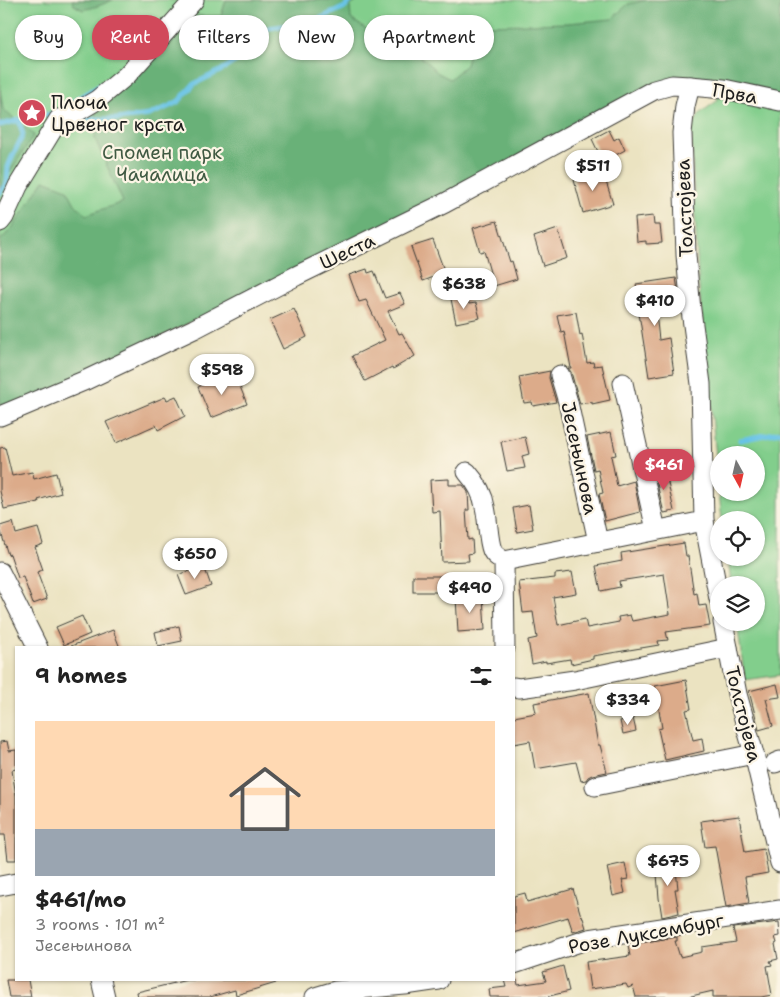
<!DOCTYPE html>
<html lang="en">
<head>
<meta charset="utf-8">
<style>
	:root { --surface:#fff; --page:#f2f2f2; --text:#222; --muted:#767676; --line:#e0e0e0; --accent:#d1495b }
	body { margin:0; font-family:"Shantell Sans",sans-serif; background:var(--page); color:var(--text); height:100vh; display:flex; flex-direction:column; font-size:19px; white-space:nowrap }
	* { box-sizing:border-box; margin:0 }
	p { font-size:16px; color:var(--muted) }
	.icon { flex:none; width:28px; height:28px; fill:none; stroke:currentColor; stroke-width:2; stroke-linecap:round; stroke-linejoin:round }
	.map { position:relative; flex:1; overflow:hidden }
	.drawer { position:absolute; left:15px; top:646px; width:500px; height:335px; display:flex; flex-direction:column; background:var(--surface); border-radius:0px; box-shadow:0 1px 4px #0004 }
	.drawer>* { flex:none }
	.hud { position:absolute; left:15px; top:15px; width:500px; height:45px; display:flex; gap:10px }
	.needle { width:32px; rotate:172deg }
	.fabs { position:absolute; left:710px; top:446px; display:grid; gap:10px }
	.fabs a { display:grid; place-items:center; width:55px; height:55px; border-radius:50%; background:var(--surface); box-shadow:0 1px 4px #0004; font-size:25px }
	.price { position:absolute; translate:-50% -42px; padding:0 11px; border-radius:18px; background:#fff; color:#222; font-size:16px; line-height:32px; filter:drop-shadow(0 1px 2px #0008) }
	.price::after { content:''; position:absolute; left:50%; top:30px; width:15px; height:11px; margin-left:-8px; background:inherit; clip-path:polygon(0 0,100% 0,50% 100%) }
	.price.current { background:var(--accent); color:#fff }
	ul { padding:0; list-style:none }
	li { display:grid; align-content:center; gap:10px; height:265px; padding:0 20px }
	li+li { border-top:1px solid var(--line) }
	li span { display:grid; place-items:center; height:155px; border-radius:0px; color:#555 }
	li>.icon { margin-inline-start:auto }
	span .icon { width:90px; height:90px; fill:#fffc; stroke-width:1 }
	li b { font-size:21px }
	h2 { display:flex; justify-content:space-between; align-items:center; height:60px; padding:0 20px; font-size:21px }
	.tag { padding:0 18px; border-radius:22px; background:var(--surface); box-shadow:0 1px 4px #0004; font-size:18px; line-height:45px }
	.tag.current { background:var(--accent); color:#fff }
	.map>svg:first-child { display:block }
</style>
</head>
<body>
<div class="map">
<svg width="780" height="997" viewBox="0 0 780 997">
	<rect width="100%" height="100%" fill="#fcf5e5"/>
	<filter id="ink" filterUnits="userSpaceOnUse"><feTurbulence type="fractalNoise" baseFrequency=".02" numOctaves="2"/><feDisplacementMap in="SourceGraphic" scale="10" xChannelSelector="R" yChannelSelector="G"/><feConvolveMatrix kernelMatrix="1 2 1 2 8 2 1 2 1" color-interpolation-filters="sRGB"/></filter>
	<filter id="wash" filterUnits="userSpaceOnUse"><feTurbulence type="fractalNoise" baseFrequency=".0096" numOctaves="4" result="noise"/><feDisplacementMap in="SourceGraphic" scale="20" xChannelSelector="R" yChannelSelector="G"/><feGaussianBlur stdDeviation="1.12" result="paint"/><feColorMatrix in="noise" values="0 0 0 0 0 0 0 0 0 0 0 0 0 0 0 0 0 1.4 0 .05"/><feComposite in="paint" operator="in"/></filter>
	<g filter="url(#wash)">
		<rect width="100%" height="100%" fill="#ebe3c1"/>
		<!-- green -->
		<polygon fill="#82ce8c" stroke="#4f7554" points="0,0 780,0 780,675 745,680 737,623 756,622 756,585 731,585 728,558 756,558 756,520 722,520 719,493 756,492 756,455 719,455 719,486 698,277 691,129 700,113 717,101 718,89 672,85 0,416"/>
		<!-- forest -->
		<g fill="#69b178" stroke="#42664a">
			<polygon points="72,0 113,0 98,6 83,10 74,5"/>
			<polygon points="226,0 359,0 350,6 351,19 369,31 387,26 412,34 412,48 438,73 450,79 466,65 472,36 488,25 568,23 612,19 628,4 648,0 780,0 780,101 672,85 0,416 0,241 13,227 44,180 67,189 75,204 86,215 123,202 95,139 96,123 95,110 145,69 191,16 221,16"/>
			<polygon points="0,90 3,109 34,135 9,174 0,192"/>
		</g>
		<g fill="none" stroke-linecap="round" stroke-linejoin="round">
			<!-- stream -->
			<g stroke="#68c3e6" stroke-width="5">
				<polyline points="69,104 101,85"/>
				<polyline points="78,119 117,119 135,117 149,115 170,106 179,101 194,84 220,71 244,56 255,43 260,32 269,28 312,22 345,7 352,0"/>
				<polyline points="0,125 28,118 51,114"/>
				<polyline points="0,193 7,182 8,167 12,157 23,135 19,120"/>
				<polyline points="740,440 780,432"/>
			</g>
		</g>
		<g id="blocks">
			<!-- building -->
			<g fill="#dcab8a">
				<polygon points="609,130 614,140 619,137 625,150 603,162 592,139"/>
				<polygon points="603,172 613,204 583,213 574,180"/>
				<polygon points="653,216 654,225 660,225 662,243 646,244 646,241 637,242 635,218"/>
				<polygon points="497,221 510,262 512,261 517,279 494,286 484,251 480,252 473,228"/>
				<polygon points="558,229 567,258 543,266 534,237"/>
				<polygon points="433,240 445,273 423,281 411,247"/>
				<polygon points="367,269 368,273 374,271 385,298 400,293 405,304 388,311 399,334 402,333 415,356 393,369 392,367 365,381 352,356 385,340 366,300 359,302 349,275"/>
				<polygon points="676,278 678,291 654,295 659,340 669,338 674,373 649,377 640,320 639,320 637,306 640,305 636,284"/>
				<polygon points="467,296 469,304 476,303 480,318 456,323 451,299"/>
				<polygon points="294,309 307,337 283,349 270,320"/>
				<polygon points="576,312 580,335 582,334 587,363 593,362 594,366 602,365 610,400 592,404 592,402 580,404 571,372 568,368 571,368 564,331 561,332 557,315"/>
				<polygon points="550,371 549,378 556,402 533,406 532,402 524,403 519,377"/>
				<polygon points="226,375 229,382 237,379 247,404 211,418 198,387"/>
				<polygon points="176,396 185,416 158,430 156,425 116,443 106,422 165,397 167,400"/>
				<polygon points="611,432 616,455 611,456 617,486 634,481 640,512 605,521 599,494 603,493 598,469 594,470 587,437"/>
				<polygon points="525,437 529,454 522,456 525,468 507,471 501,442"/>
				<polygon points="5,447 12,476 32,472 34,479 56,473 61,493 38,500 39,502 4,509 0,491 0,448"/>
				<polygon points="665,469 674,511 664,513 654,471"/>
				<polygon points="449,479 449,485 463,485 468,492 469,510 466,510 468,540 472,539 473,553 468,554 469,561 442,562 440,511 432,512 430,480"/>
				<polygon points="529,505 533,529 517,532 513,508"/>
				<polygon points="13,522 16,534 38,528 43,544 35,547 43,570 37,572 47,599 33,604 23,577 18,578 10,554 8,555 0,529 0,526"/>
				<polygon points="684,543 686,556 688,556 694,594 697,593 699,606 706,605 710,626 666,632 668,640 658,641 659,645 593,656 593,659 571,664 570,659 546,663 546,661 532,664 528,640 537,638 533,612 523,613 519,582 555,578 555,574 572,572 576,593 553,597 558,625 585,619 587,628 619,622 618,617 630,615 632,621 670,614 664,574 619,581 620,587 601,591 596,566 622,561 621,553"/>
				<polygon points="204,566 211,586 186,595 178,575"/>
				<rect x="413" y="576" width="33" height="16"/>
				<polygon points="483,596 485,630 458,632 456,597"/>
				<polygon points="82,616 90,634 64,645 56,627"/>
				<polygon points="179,626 182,641 158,646 155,632"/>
				<polygon points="113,630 120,648 71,648 71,646"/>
				<polygon points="686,680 691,709 686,710 693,740 702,738 704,751 665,760 658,729 662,728 655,686"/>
				<polygon points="777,684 780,697 766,699 773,726 759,730 749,691"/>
				<polygon points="589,693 598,745 600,745 607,772 592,775 588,777 586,780 581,781 576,762 535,769 530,741 514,744 514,717 536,713 534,703"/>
				<polygon points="633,718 636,731 623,734 620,721"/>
				<polygon points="7,741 9,751 16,750 16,769 12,770 16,796 16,860 8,860 5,835 0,835 0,742"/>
				<polygon points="739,816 745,852 764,849 768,873 745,877 749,903 726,907 715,846 705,847 701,821"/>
				<polygon points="675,860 678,889 675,889 679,913 662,917 659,898 656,862"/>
				<polygon points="625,863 628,879 622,880 625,893 613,896 607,867"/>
				<polygon points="573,889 581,916 582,915 586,928 573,932 568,917 514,933 514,896 525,893 527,902"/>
				<polygon points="779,922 780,936 775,937 777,943 775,944 778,959 770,961 772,965 767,966 772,995 761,997 713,997 713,991 687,997 636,997 633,986 628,988 626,984 590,989 586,962 630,956 628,945 677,937 677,941 675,941 680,957 702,952 702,947 736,942 733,928"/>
				<polygon points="563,966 569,991 546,997 490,997 489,989 506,987 504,980 517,980 518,985 546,981 543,972"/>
				<polygon points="6,980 28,980 31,997 9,997"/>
				<polygon points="187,980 275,980 276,983 236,995 235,990 210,997 138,997 137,992"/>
			</g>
		</g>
	</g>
	<g filter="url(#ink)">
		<use href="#blocks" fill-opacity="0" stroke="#3b3a35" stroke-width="1"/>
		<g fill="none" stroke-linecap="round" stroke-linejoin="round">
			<defs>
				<g id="minor">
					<polyline points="690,86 685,106 682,133 686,255 691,310 701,384 704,521 719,599"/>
					<polyline points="0,222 4,217 18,186 59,119 70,116 97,100 127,75 194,0"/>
					<polyline points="560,375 568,402 598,542"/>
					<polyline points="623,383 656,530"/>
					<polyline points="0,416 86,380 194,329 296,276 445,203 654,90 672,85 690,86 724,89 780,101"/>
					<path d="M467 472C476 482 483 493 485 507 488 519 488 540 492 550 494 555 499 558 504 561L704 521"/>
					<polyline points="504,561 505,648"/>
					<polyline points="0,572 38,648"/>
					<polyline points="723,622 737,694 754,754 780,863"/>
					<polyline points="514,687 519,688 575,680 728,648"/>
					<polyline points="775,763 780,761"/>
					<polyline points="595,786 754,754"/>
					<polyline points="0,886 16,883"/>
					<polyline points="514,964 589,939 780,910"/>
					<polyline points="101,980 105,997"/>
					<polyline points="315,997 335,991 405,985 439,980"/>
				</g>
			</defs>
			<!-- minor casing -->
			<use href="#minor" stroke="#3b3a35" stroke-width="21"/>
			<!-- minor -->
			<use href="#minor" stroke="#fff" stroke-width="19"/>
		</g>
	</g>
	<!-- icons -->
	<defs>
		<symbol id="sight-disc" viewBox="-11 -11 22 22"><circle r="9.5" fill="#d1495b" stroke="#fcf5e5"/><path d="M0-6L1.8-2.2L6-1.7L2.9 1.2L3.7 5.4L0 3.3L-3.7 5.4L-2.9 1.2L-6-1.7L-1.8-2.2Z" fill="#fff"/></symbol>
	</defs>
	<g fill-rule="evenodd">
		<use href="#sight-disc" x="16" y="97" width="32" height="32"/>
	</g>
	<g text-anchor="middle" stroke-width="4.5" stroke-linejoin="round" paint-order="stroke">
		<!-- street labels -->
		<g font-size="19" fill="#1c1c1c" stroke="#fcf5e5">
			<text transform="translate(735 93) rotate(10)" y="7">Прва</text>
			<text transform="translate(684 208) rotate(-92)" y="7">Толстојева</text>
			<text transform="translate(347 251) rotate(-26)" y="7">Шеста</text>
			<text transform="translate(580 458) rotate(78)" y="7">Јесењинова</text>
			<text transform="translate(744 714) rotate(76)" y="7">Толстојева</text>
			<text transform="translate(646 933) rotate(-10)" y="7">Розе Луксембург</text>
		</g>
		<!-- poi labels -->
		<g font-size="19" fill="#1c1c1c" stroke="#fcf5e5" text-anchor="start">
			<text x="51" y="109">Плоча<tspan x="51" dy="22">Црвеног крста</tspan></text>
		</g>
		<!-- park labels -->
		<g font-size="19" fill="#405a43" stroke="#fcf5e5">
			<text x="162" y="159">Спомен парк<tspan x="162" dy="22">Чачалица</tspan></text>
		</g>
	</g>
</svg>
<div class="fabs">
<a><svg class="needle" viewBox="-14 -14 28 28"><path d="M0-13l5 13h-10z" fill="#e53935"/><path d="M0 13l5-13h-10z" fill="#767676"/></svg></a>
<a><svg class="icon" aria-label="locate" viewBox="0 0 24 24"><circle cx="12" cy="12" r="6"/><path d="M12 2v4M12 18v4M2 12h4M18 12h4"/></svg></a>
<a><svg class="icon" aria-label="layers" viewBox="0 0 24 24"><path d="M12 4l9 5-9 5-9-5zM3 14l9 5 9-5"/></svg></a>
</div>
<b class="price" style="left:593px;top:192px">$511</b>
<b class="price" style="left:464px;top:310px">$638</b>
<b class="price" style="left:655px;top:327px">$410</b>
<b class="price" style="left:222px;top:396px">$598</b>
<b class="price current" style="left:664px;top:491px">$461</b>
<b class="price" style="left:195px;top:580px">$650</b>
<b class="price" style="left:470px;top:614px">$490</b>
<b class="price" style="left:628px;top:726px">$334</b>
<b class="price" style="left:668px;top:887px">$675</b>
<div class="hud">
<a class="tag">Buy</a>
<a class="tag current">Rent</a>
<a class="tag">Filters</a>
<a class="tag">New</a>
<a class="tag">Apartment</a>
</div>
<section class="drawer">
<h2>9 homes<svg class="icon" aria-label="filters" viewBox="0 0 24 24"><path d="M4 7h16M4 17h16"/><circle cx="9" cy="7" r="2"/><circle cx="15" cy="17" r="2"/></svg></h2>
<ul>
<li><span style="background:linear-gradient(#ffd9b3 70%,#9aa5b1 0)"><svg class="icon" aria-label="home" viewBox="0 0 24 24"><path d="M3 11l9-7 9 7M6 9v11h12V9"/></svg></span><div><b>$461/mo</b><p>3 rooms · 101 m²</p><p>Јесењинова</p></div></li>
</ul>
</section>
</div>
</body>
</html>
